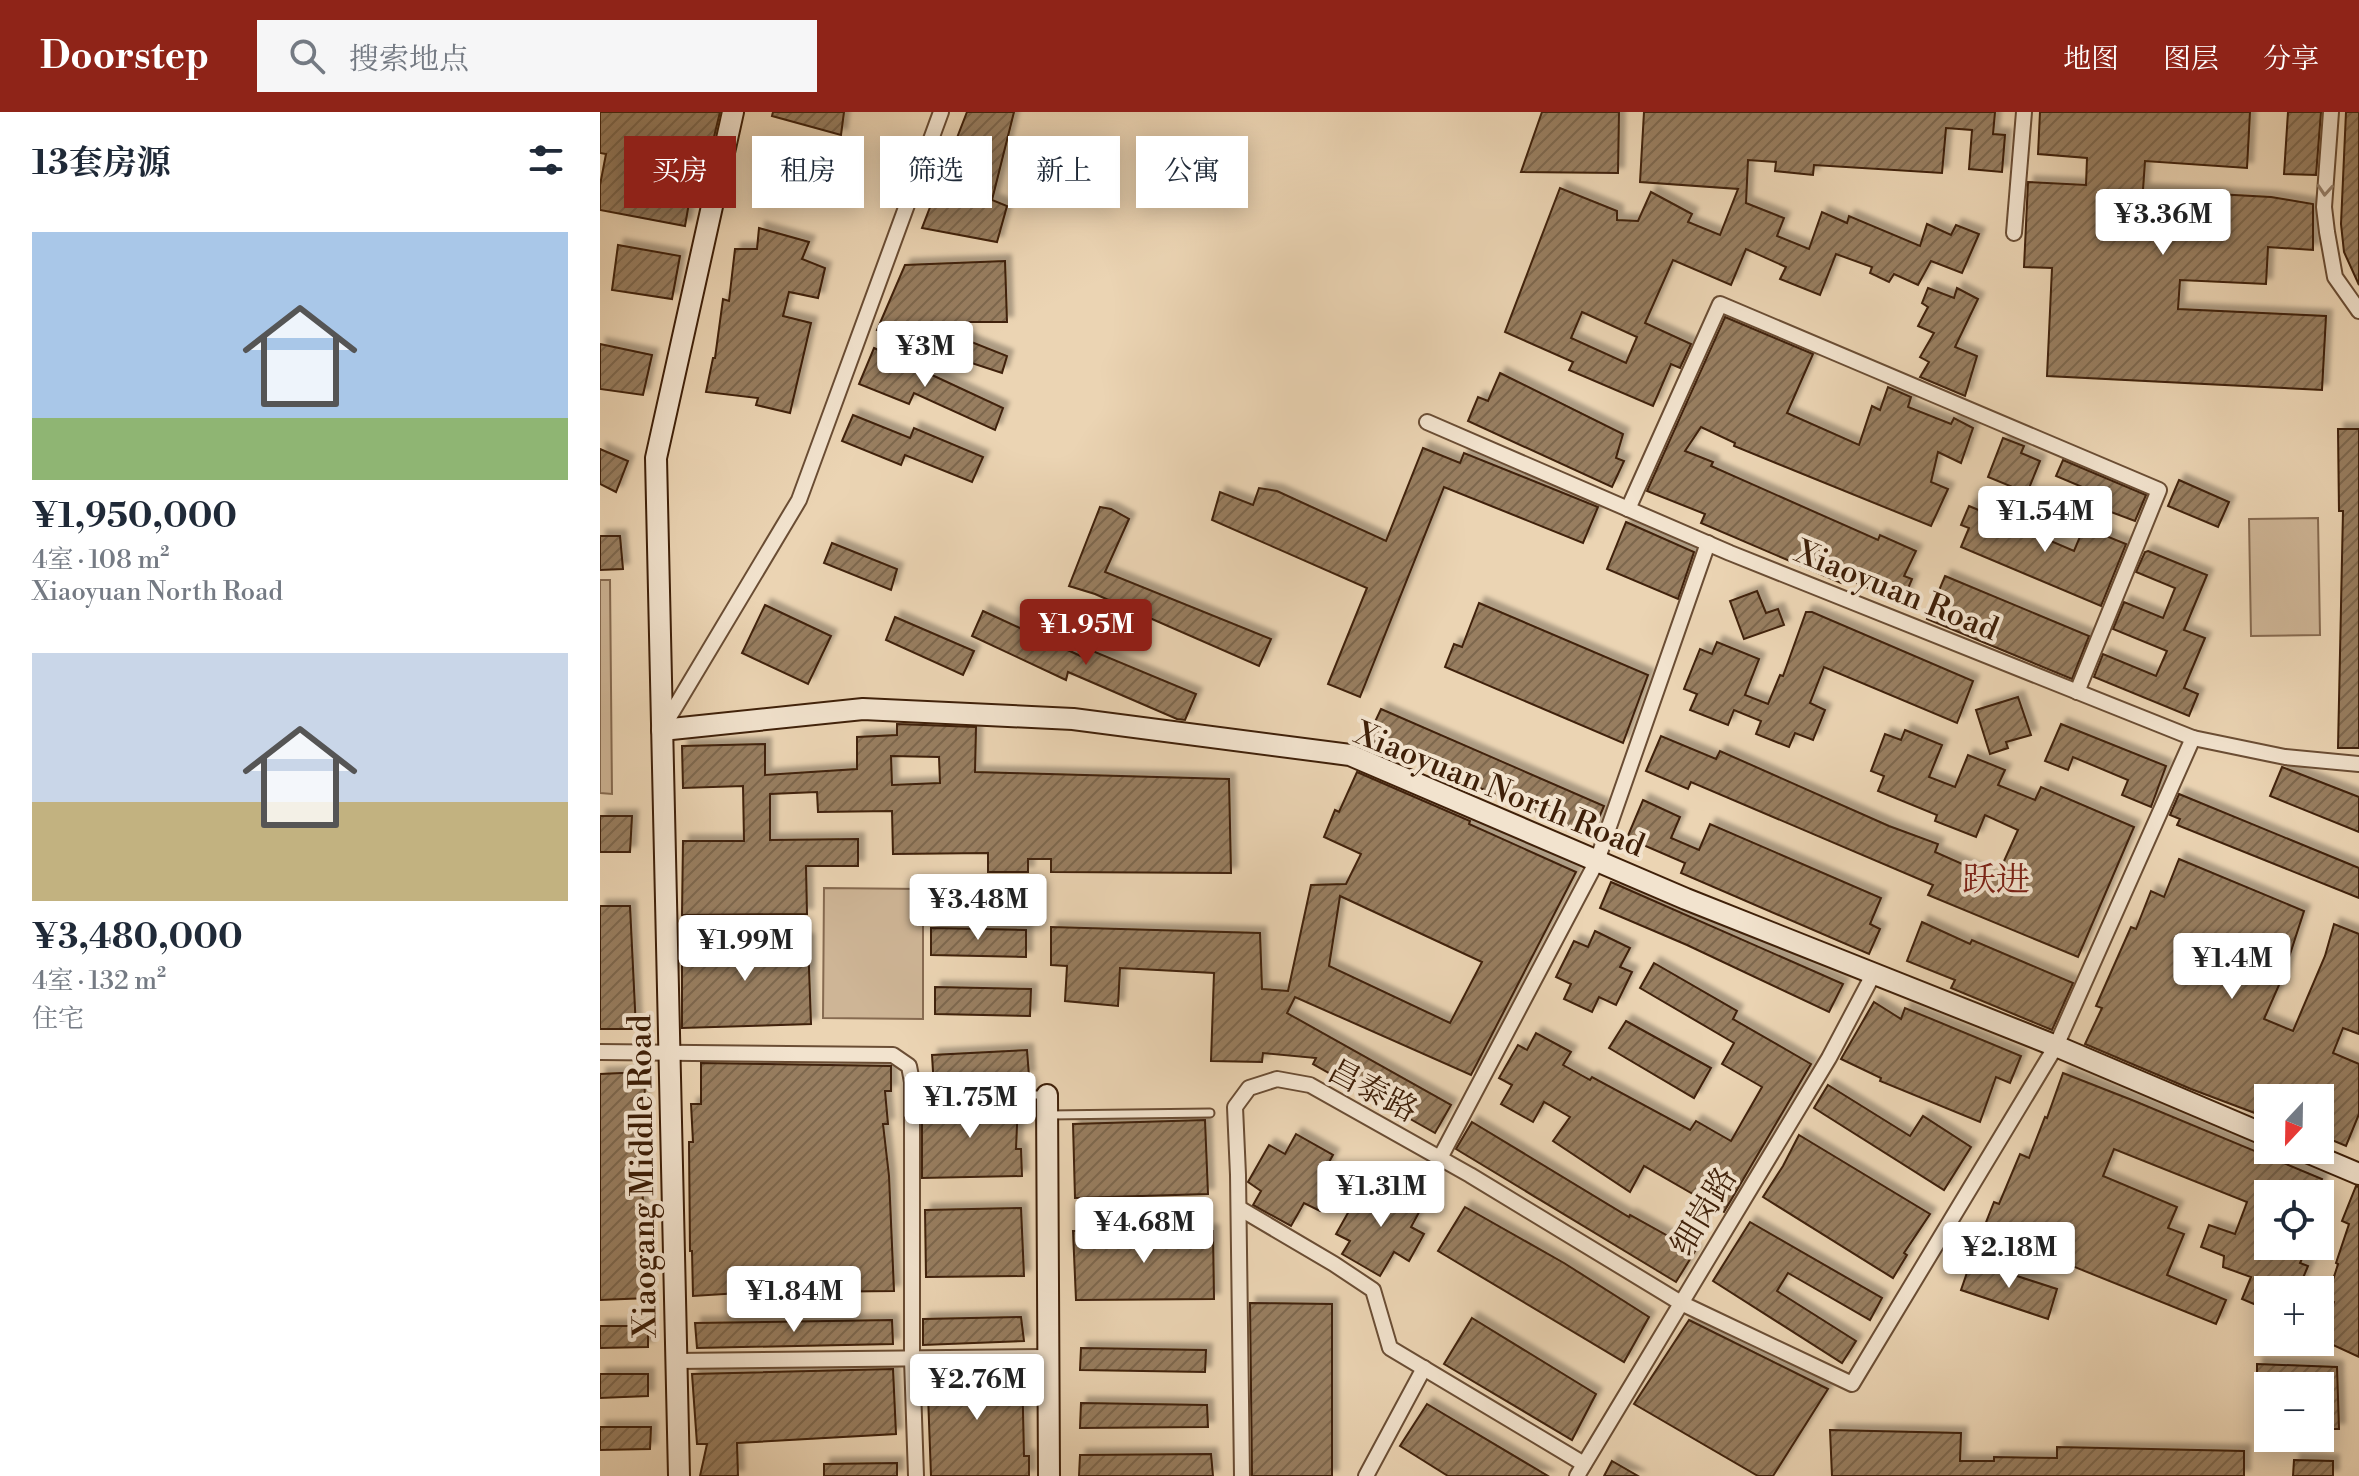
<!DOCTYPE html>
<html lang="zh">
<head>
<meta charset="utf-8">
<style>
	:root { --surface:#fff; --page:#f6f6f7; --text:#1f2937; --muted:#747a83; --accent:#8f2418 }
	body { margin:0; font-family:"Libre Bodoni","Noto Serif SC",serif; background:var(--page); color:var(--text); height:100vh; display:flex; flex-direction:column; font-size:30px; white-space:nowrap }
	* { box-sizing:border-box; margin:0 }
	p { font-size:26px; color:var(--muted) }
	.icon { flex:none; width:44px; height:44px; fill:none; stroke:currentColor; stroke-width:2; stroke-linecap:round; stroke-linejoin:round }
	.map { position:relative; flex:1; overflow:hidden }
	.panel { display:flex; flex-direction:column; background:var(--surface); width:600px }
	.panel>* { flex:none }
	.banner { position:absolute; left:24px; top:24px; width:760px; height:72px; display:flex; gap:16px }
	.needle { width:52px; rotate:202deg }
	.fabs { position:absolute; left:1654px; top:972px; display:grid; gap:16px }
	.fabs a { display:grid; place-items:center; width:80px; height:80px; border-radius:0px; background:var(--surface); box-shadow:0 4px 20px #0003; font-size:40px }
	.price { position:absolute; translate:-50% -68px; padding:0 18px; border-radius:8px; background:#fff; color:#222; font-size:26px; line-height:52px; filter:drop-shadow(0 2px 4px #0008) }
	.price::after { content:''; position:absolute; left:50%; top:48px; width:24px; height:18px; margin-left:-12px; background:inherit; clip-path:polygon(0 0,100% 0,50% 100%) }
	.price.active { background:var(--accent); color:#fff }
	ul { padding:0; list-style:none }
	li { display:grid; align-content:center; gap:16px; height:424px; padding:0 32px }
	li span { display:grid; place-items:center; height:248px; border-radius:0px; color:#555 }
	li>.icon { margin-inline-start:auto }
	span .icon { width:144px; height:144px; fill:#fffc; stroke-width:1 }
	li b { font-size:34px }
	h2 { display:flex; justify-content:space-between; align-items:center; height:96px; padding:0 32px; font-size:34px }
	.chip { padding:0 28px; border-radius:0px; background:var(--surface); box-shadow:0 4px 20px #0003; font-size:28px; line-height:72px }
	.chip.active { background:var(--accent); color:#fff }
	header { display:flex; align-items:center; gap:48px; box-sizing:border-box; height:112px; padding:0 40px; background:var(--accent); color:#fff }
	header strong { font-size:38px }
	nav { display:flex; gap:44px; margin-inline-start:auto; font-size:28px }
	.search { width:560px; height:72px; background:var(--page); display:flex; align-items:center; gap:20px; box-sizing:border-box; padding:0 28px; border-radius:0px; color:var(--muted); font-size:30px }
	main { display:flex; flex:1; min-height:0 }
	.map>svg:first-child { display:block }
</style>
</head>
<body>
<header>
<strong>Doorstep</strong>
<div class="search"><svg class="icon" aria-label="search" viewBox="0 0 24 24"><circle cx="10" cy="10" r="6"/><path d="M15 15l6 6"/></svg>搜索地点</div>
<nav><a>地图</a><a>图层</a><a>分享</a></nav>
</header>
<main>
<section class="panel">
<h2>13套房源<svg class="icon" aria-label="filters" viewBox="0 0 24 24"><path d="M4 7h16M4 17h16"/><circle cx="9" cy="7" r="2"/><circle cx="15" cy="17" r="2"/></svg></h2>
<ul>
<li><span style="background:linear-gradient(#a9c7e8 75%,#8fb573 0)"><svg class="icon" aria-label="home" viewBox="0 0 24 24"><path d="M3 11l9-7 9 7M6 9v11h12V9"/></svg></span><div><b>¥1,950,000</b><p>4室 · 108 m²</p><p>Xiaoyuan North Road</p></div></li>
<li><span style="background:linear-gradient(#c9d6e8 60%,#c2b280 0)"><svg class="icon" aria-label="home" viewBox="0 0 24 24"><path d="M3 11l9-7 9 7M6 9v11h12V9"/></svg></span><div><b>¥3,480,000</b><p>4室 · 132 m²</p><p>住宅</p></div></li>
</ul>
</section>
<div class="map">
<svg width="1759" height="1364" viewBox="0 0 1759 1364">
	<defs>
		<pattern id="building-hatch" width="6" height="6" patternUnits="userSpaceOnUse" patternTransform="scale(2)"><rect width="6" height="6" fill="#987e61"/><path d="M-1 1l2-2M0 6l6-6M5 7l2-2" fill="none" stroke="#7d674e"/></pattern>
		<filter id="shadow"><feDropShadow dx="6" dy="-6" stdDeviation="2" flood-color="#0004"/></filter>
	</defs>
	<rect width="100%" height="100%" fill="#ebd4b3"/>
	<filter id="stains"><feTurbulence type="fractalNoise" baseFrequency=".0025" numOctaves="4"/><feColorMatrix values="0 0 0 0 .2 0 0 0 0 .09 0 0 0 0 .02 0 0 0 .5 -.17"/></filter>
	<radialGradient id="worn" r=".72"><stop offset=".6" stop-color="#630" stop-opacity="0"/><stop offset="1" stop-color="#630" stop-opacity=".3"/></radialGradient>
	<!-- green -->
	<g fill="#ceb596" stroke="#866a50" stroke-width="2">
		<polygon points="1718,406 1720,523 1651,524 1649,407"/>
		<polygon points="0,468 10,468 12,682 0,681"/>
		<polygon points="224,776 323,777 323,907 223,906"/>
	</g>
	<!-- building -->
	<g fill="url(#building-hatch)" stroke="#3f2009" stroke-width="2" fill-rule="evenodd" filter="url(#shadow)">
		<polygon points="0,0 120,0 106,58 95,56 85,114 0,98 0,73 6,42 0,41"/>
		<polygon points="173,0 244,0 241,23 172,4"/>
		<polygon points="367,0 414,0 392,88 407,94 397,130 322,116"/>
		<polygon points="942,0 1019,0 1018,61 921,60"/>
		<path d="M1044 0H1395L1393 22 1405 23 1402 60 1369 57 1372 18 1346 16 1342 61 1214 53 1213 63 1175 59 1176 50 1148 48 1146 91 1184 106 1177 124 1209 137 1222 100 1247 111 1249 104 1320 134 1327 112 1351 123 1356 113 1379 122 1362 161 1331 149 1318 173 1294 162 1289 170 1270 161 1272 155 1236 142 1220 183 1180 167 1186 155 1146 137 1131 173 1073 148 1045 211 1091 232 1080 256 1071 252 1053 294 969 258 973 250 905 220 960 76 1017 99V108L1038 109 1051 80 1092 102 1088 110 1120 123 1138 77 1040 70ZM982 200 1037 225 1026 251 971 226Z"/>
		<polygon points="1440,0 1650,0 1647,56 1545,49 1543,78 1671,85 1713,92 1713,138 1668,135 1666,172 1580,168 1578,197 1726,204 1722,278 1447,264 1452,156 1424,155 1428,70 1486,73 1487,46 1438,42"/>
		<polygon points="1688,0 1721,0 1716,63 1684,62"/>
		<polygon points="1746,0 1759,0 1759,173 1744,140 1741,112"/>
		<polygon points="159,116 209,130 202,147 225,156 218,186 189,180 183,204 211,211 190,301 156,293 158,286 106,280 113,246 115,246 123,187 129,189 135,137 157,137"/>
		<polygon points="18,133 80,144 72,187 12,178"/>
		<polygon points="405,149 407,210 321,210 407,244 402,261 344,242 350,230 277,218 305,153"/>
		<polygon points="1328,176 1354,186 1357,176 1378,187 1355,235 1377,244 1365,284 1320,265 1329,250 1320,245 1334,221 1318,214 1328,195 1322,191"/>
		<polygon points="1125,205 1213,242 1187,301 1259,333 1272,294 1280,298 1288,275 1311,285 1308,295 1351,312 1354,306 1373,316 1361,351 1338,340 1331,370 1348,377 1331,414 1134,334 1135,331 1101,315 1085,339 1113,350 1111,354 1278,428 1280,423 1316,439 1304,464 1312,467 1302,491 1243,465 1241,471 1101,411 1105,402 1047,379"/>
		<polygon points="0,232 52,243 43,283 0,277"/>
		<polygon points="274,236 403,296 395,318 314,281 309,292 259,272"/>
		<polygon points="900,261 1023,322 1016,346 1024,349 1012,375 868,309 878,285 888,289"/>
		<polygon points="253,303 310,326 314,316 383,345 372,370 305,343 301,353 242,329"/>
		<polygon points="1738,317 1759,317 1759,636 1738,636 1743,399 1739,399"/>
		<polygon points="1403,326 1424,334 1421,341 1440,349 1427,381 1388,365"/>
		<polygon points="823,336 860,351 864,341 998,395 983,431 844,375 760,585 728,572 767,476 612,408 620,380 653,393 659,376 677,379 786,429"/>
		<polygon points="0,337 28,349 16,380 0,372"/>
		<polygon points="1463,348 1546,383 1535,409 1495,394 1499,382 1456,364"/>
		<polygon points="1579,368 1629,390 1618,415 1568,394"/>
		<polygon points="1369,394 1395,405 1396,397 1442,417 1439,424 1474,439 1484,415 1526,432 1501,494 1361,435 1369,416 1361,413"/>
		<polygon points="500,395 511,397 529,407 505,460 671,527 659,554 495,482 469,474"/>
		<polygon points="1026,410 1094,440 1078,487 1007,457"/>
		<polygon points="0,424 20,424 23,457 0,458"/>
		<polygon points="232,431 297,457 291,478 224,451"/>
		<polygon points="1548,439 1607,463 1584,518 1605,526 1584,576 1598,582 1589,604 1494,565 1503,542 1556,564 1567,539 1513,517 1524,490 1563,506 1575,476 1536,460 1545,440"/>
		<polygon points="1345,464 1489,524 1472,567 1327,507"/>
		<polygon points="1157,479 1166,501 1178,497 1184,513 1144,527 1130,489"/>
		<polygon points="879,491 1048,563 1023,631 845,555 854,532 862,535"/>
		<polygon points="165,493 231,524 208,572 142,541"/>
		<polygon points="383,499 485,546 488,537 596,582 585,608 577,607 468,560 466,568 372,524"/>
		<polygon points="1206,500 1212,500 1373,569 1357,611 1224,555 1210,591 1225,598 1213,628 1195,621 1189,635 1156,622 1161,609 1134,598 1128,613 1090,598 1097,582 1084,577 1100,537 1112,542 1117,530 1159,547 1145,583 1168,592 1180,563 1183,564"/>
		<polygon points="295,505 374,539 363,563 286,528"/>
		<polygon points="1418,585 1431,623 1406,630 1408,636 1390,642 1376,598"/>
		<polygon points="781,597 1004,694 991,724 767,627"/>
		<path d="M297 612 376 615 375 660 629 667 631 761 451 760V747H428V760H388V741L293 742 292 699 218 700 217 680 170 682V728L258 727V754H206L207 802 82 803 83 729H144L143 674 83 676 82 634 165 632V663L257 657V625L297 623ZM291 644 339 645 340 671 292 673Z"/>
		<polygon points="1461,612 1566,654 1551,695 1522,683 1528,668 1473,645 1468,658 1445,649"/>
		<polygon points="1305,618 1342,633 1329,665 1355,675 1368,643 1405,658 1398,673 1435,688 1441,675 1534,715 1478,845 1328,783 1333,773 1091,670 1088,677 1046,659 1061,624 1116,647 1120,639 1289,714 1338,732 1335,740 1396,767 1418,718 1385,703 1376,725 1335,709 1337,703 1278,679 1284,664 1271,659 1285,622 1301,628"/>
		<polygon points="1682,655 1759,685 1759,720 1670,684"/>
		<path d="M757 660 870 709 869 712 976 760 871 963 695 885 687 901 851 993 835 1021 713 952 716 946 663 941 662 950 611 949 614 861 520 856 518 894 465 889 467 854 451 853V815L660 821 662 877 688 879 711 773 746 772 761 742 724 725 735 698 739 700ZM740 784 882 850 850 911 729 854Z"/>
		<polygon points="1579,682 1759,756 1759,786 1577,713 1580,707 1570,703"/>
		<polygon points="1043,688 1080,705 1071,726 1099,738 1110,712 1281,786 1270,812 1280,817 1269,842 1081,761 1085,751 1027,726"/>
		<polygon points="0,704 32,704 30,740 0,740"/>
		<polygon points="1579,747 1704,799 1683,864 1664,907 1693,919 1725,844 1734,812 1759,822 1759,922 1743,916 1733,941 1759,952 1759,1002 1746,1034 1720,1023 1720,986 1668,986 1668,1006 1591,977 1485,932 1502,896 1496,894 1531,815 1536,817 1551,779 1564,785"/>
		<polygon points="1011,770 1243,872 1229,900 1087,833 1000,796"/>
		<polygon points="0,794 30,794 36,917 0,917"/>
		<polygon points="1322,810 1370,832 1372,828 1473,871 1452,918 1351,876 1355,868 1307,849"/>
		<polygon points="331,816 426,818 426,845 331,843"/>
		<polygon points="995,819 1030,836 1020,855 1032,860 1016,893 999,885 992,900 964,887 971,872 956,865 974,829 988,835"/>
		<polygon points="208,828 211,912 82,916 82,829"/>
		<polygon points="1054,851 1137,899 1133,907 1211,952 1124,1100 1044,1054 1030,1080 953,1029 970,1005 944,990 933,1010 901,992 912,973 899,966 918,933 927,938 936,921 971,940 963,953 990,968 992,965 1090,1018 1096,1009 1131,1029 1162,975 1122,952 1134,931 1040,876"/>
		<polygon points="335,875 431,877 430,904 335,902"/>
		<polygon points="1274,890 1301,907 1305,896 1421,944 1410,971 1396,965 1380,1010 1280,969 1281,966 1241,947"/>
		<polygon points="1026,909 1111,956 1094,986 1009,936"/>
		<polygon points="427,938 429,964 418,965 418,976 334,976 332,943"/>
		<polygon points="101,951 291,954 291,979 285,979 288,1012 283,1012 289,1064 294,1179 203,1180 203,1177 93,1184 92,1139 90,1139 89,1030 93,1030 91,992 101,992"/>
		<polygon points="44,960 45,986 40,986 44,1025 42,1025 43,1106 41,1106 49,1186 0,1188 0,962"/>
		<polygon points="1463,961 1532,988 1722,1067 1716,1082 1668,1082 1668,1134 1708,1134 1700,1151 1708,1154 1698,1178 1668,1178 1668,1198 1642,1187 1651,1165 1623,1155 1624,1144 1601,1135 1609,1113 1635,1122 1647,1090 1514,1037 1503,1064 1577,1095 1568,1116 1584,1122 1567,1163 1626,1188 1616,1212 1383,1118 1394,1090 1399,1092 1420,1042 1429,1046 1445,1005 1447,1006"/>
		<polygon points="1228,973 1310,1024 1323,1004 1371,1035 1344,1078 1214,996"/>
		<polygon points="322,990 418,990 416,1037 421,1037 422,1064 322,1066"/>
		<polygon points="605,1008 608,1082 475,1086 473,1012"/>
		<polygon points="872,1010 1029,1105 1030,1103 1095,1139 1076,1170 856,1037"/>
		<polygon points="696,1022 733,1043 721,1065 735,1072 720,1099 704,1091 691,1114 653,1093 661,1079 648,1070 669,1033 685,1042"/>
		<polygon points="1199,1023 1330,1102 1304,1141 1307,1143 1293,1166 1163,1085 1183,1054"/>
		<polygon points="785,1072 823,1093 811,1115 824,1122 809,1149 794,1140 780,1164 742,1142 750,1129 736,1122 758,1083 774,1092"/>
		<polygon points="1756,1074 1759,1075 1759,1245 1720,1227 1734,1190 1727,1187 1738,1152 1736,1151 1749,1112 1742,1109"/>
		<polygon points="865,1095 964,1151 1049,1205 1024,1250 838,1139"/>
		<polygon points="421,1096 424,1164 326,1165 325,1098"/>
		<polygon points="1150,1110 1282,1186 1270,1208 1188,1161 1177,1179 1256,1229 1242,1251 1113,1169"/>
		<polygon points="473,1119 613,1119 614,1187 476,1188"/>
		<polygon points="1371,1149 1457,1177 1448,1207 1361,1178"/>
		<polygon points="650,1191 732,1192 732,1364 652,1364"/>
		<polygon points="421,1205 424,1229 323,1233 323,1207"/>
		<polygon points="872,1206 996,1282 972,1328 844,1252"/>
		<polygon points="292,1208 293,1232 97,1236 95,1211"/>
		<polygon points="1089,1208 1228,1277 1173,1364 1158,1364 1034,1292"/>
		<polygon points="0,1214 48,1214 48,1235 0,1236"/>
		<polygon points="481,1236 606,1238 605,1260 480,1258"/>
		<polygon points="1657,1252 1737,1255 1739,1317 1720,1317 1720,1274 1657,1274"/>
		<polygon points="422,1255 424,1344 429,1344 429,1364 331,1364 327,1256"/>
		<polygon points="293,1257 296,1322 137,1331 138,1364 100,1364 107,1332 97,1332 92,1262"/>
		<polygon points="0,1262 48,1262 48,1284 0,1286"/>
		<polygon points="481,1291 607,1293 608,1315 480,1316"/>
		<polygon points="827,1292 948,1364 848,1364 800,1334"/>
		<polygon points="0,1315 51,1315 50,1337 0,1338"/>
		<polygon points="1230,1318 1361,1321 1360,1349 1394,1349 1394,1345 1457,1346 1457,1335 1644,1339 1644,1364 1232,1364"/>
		<polygon points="611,1342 613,1364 479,1364 480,1343"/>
		<polygon points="1694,1348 1733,1349 1733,1364 1693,1364"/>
		<polygon points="1012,1349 1038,1364 1004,1364"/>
		<polygon points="297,1351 297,1364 224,1364 224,1352"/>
	</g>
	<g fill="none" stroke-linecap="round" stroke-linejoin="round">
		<defs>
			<g id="lane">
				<polyline points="313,983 444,983"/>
				<polyline points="449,1003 610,1001"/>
			</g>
			<g id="street">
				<polyline points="1731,0 1724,95 1727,120 1735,165 1759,199"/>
				<polyline points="1414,121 1424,0"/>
				<polyline points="827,310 1130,441 1593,626 1685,645 1759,652"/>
				<polyline points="1028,397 1120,192 1559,378 1477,580"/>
				<polyline points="62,617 199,388 341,0"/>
				<polyline points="0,940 293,943 309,954 312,970 312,1247 316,1364"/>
				<polyline points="840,1046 997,749 1108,431"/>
				<polyline points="639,1096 734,1152 773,1178 790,1236 984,1352"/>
				<polyline points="77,1249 447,1245"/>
				<polyline points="642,1364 638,1063 635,995 649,976 677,967 710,973 870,1063 1081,1191 1252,1272 1456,934 1593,626"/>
				<polyline points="766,1364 824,1256"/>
				<polyline points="977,1364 1229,946 1274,861"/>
			</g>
			<g id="secondary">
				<polyline points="62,618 263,597 473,607 750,643 1086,787 1456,934 1668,1024"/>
				<polyline points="447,983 449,1364"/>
				<polyline points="1702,1038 1759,1062"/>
				<polyline points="79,1364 56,346 133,0"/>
			</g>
		</defs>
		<!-- lane casing -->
		<use href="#lane" stroke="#6a4d34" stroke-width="11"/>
		<!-- street casing -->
		<use href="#street" stroke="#6a4d34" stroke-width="18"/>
		<!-- secondary casing -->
		<use href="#secondary" stroke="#3f2009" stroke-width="24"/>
		<!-- lane -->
		<use href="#lane" stroke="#f2e3ce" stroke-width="7"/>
		<!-- street -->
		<use href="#street" stroke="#f2e3ce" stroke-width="14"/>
		<!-- secondary -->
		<use href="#secondary" stroke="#f2e3ce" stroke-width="20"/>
	</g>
	<!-- one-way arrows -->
	<defs><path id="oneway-chevron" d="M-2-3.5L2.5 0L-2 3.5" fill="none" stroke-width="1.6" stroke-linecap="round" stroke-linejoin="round" transform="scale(2)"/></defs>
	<use stroke="#98826c" href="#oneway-chevron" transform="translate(1725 78) rotate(94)"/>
	<g text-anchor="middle" stroke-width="8" stroke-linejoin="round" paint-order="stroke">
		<!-- street labels -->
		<g font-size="32" fill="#3f2009" stroke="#f2e3ce">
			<text transform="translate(1297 478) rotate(22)" y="11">Xiaoyuan Road</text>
			<text transform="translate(900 677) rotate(22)" y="11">Xiaoyuan North Road</text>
			<text transform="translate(773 978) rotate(28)" y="11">昌泰路</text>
			<text transform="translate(42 1064) rotate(-91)" y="11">Xiaogang Middle Road</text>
			<text transform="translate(1103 1099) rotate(-59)" y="11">细岗路</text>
		</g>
		<!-- neighbourhood labels -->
		<g font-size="34" fill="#7a1f14" stroke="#f2e3ce">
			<text x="1396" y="779">跃进</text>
		</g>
	</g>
	<rect width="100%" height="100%" filter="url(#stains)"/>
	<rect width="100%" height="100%" fill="url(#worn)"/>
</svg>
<div class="fabs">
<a><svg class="needle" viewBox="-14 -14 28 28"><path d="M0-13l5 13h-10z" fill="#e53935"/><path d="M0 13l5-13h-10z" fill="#747a83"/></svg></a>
<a><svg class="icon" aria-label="locate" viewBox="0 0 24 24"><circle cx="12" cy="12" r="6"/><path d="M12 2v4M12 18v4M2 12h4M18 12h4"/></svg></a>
<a>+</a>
<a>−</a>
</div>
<b class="price" style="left:1563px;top:145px">¥3.36M</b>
<b class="price" style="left:325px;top:277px">¥3M</b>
<b class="price" style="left:1445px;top:442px">¥1.54M</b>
<b class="price active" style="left:486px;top:555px">¥1.95M</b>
<b class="price" style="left:378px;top:830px">¥3.48M</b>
<b class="price" style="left:145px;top:871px">¥1.99M</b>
<b class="price" style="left:1632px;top:889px">¥1.4M</b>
<b class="price" style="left:370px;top:1028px">¥1.75M</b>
<b class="price" style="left:781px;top:1117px">¥1.31M</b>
<b class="price" style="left:544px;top:1153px">¥4.68M</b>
<b class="price" style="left:1409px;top:1178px">¥2.18M</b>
<b class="price" style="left:194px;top:1222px">¥1.84M</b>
<b class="price" style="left:377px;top:1310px">¥2.76M</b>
<div class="banner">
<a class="chip active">买房</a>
<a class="chip">租房</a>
<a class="chip">筛选</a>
<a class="chip">新上</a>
<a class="chip">公寓</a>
</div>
</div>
</main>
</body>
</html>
